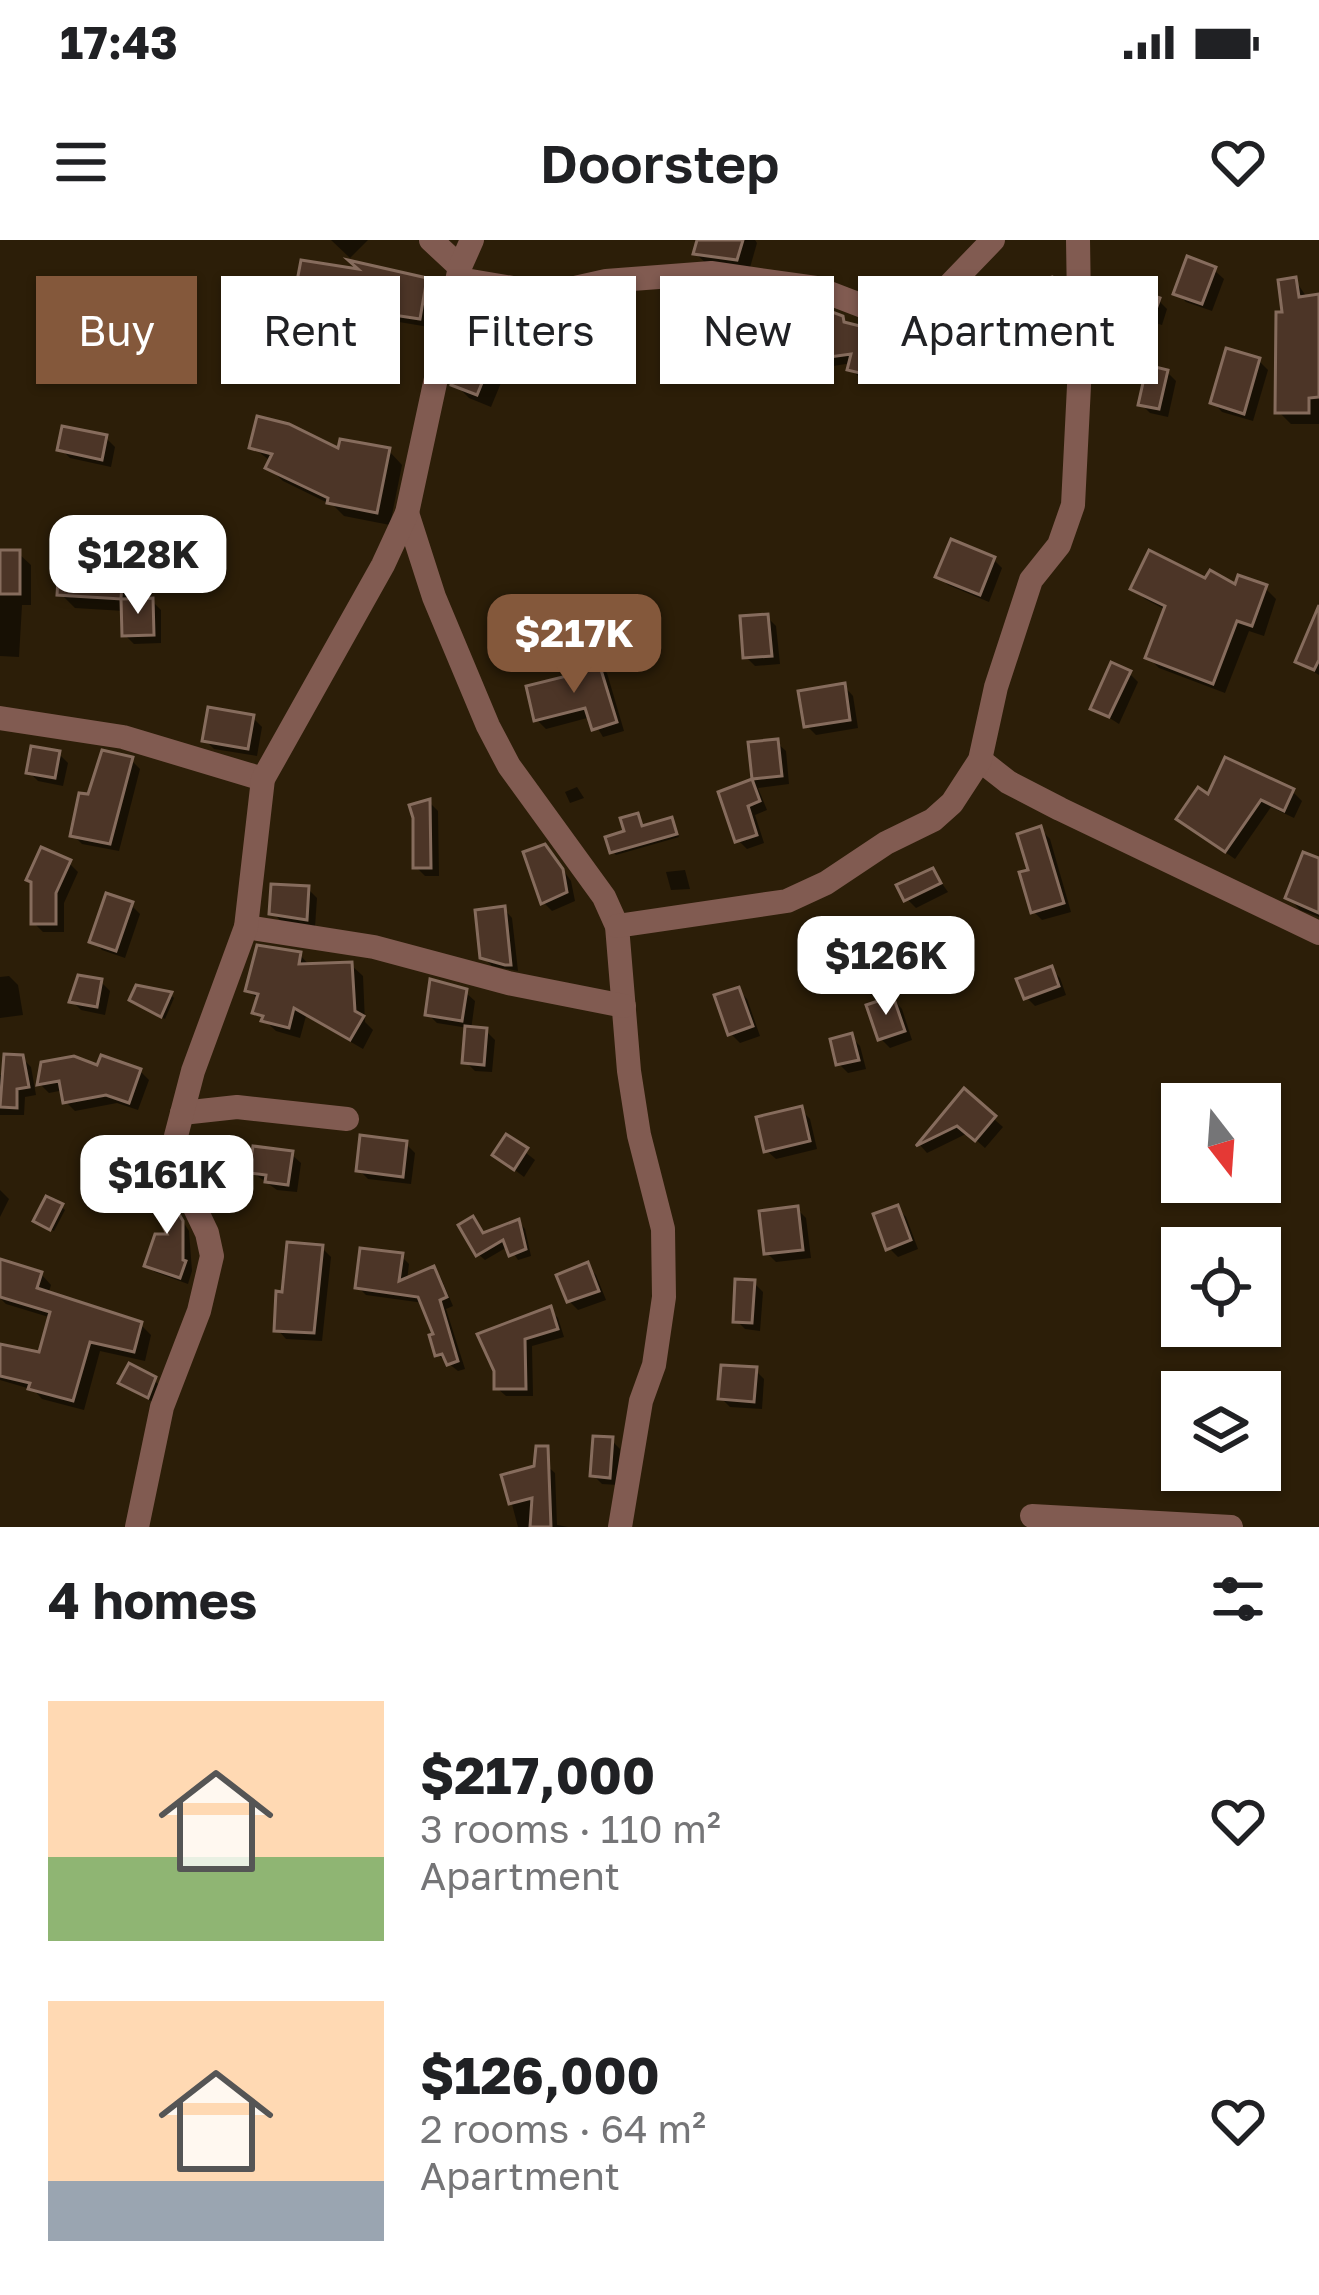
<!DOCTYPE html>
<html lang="en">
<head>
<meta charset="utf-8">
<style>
	:root { --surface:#fff; --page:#f6f6f6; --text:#202124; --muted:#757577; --accent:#84583b }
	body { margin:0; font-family:"Golos Text",sans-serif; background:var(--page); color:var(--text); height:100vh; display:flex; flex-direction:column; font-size:45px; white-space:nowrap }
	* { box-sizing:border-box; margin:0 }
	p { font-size:39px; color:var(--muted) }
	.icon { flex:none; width:66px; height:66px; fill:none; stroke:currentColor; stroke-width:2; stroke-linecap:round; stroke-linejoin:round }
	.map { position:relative; height:1287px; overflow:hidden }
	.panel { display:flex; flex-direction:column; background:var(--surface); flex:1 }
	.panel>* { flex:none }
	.guide { position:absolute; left:36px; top:36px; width:1248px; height:108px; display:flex; gap:24px }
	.needle { width:78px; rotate:163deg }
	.buttons { position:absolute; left:1161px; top:843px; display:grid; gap:24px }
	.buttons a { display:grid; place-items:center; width:120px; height:120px; border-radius:0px; background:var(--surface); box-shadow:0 3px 9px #0004; font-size:60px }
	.price { position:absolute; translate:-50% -102px; padding:0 27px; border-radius:24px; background:#fff; color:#222; font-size:39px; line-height:78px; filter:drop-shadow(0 3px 6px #0008) }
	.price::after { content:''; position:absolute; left:50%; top:72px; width:36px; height:27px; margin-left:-18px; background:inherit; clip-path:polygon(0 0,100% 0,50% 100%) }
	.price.active { background:var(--accent); color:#fff }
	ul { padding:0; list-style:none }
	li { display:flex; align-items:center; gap:36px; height:300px; padding:0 48px }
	li span { display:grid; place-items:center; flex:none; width:336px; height:240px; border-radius:0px; color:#555 }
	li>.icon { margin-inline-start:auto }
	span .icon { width:144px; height:144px; fill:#fffc; stroke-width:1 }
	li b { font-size:51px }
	h2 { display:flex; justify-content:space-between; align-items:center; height:144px; padding:0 48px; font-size:51px }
	.pill { padding:0 42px; border-radius:0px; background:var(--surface); box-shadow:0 3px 9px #0004; font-size:42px; line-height:108px }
	.pill.active { background:var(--accent); color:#fff }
	.status { display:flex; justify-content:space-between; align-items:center; height:84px; padding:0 60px; background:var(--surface); direction:ltr }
	.status svg { height:33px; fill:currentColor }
	header { display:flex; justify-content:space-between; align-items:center; height:156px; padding:0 48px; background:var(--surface); font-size:54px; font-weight:600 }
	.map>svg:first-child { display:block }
</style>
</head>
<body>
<div class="status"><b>17:43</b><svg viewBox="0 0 49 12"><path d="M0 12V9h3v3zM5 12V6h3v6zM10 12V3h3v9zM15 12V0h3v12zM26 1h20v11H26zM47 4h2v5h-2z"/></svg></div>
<header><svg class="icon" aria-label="menu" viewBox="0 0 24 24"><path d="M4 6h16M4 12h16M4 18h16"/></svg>Doorstep<svg class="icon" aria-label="heart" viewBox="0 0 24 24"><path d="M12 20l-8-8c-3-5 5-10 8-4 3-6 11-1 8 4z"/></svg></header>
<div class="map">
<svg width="1319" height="1287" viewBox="0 0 1319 1287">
	<rect width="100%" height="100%" fill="#2c1e08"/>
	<!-- shadow -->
	<g fill="#0007">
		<polygon points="331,0 368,0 350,18"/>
		<polygon points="700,0 755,0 757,3 749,31 709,26 696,14"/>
		<polygon points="303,23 426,40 435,50 429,87 393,81 383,72 384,67 340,54 337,70 307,65 298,56"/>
		<polygon points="1214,30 1224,39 1212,71 1186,62 1177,53"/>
		<polygon points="1295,40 1308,59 1319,57 1319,184 1291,184 1278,171 1286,75"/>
		<polygon points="1051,41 1060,50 1067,78 1019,90 1010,81"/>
		<polygon points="1158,60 1167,69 1162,85 1136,77 1127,68"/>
		<polygon points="708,74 717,83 716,123 679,123 669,114"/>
		<polygon points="842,79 850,87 886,96 895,105 886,144 860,138 851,129 852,123 827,127 818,118"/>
		<polygon points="501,94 515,109 491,167 469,158 455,144"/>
		<polygon points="1259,121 1268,130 1253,181 1222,172 1213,162"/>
		<polygon points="1167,132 1176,141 1168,177 1150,173 1141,164"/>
		<polygon points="106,198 115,207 111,227 70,218 61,209"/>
		<polygon points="252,207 389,211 402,225 390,285 344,276 334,266 283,241 269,228 272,222"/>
		<polygon points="0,313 18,313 31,325 31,365 22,365 19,417 0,416"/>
		<polygon points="122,315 137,329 135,362 152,361 161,370 161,403 134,404 125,395 124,371 75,368 61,354"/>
		<polygon points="993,319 1002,328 989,362 948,345 939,336"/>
		<polygon points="1207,342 1236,349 1265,348 1276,359 1264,396 1249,391 1225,453 1159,428 1148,417 1166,370 1145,359 1133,348"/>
		<polygon points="1319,376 1319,435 1298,422"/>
		<polygon points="767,377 776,386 780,424 755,426 746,417"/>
		<polygon points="597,424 607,433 624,491 603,497 591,477 546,489 537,480 579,437"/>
		<polygon points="1129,433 1138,442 1119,484 1094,468"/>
		<polygon points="844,446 853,456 858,488 816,495 807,486"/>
		<polygon points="253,478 262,487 257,516 214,509 205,500"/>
		<polygon points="776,502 786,511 789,544 758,548 767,570 755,575 764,603 747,609 738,600 721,554 755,541 751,505"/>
		<polygon points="59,514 68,523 63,546 38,541 29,532"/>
		<polygon points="131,520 140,529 119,611 82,604 73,595 90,558"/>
		<polygon points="577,547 584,558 570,563 565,552"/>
		<polygon points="1293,552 1302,561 1294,578 1271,567 1235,619 1189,587 1209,558"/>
		<polygon points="429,562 438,571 439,636 425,636 416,627"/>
		<polygon points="638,577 644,589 671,580 679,597 616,615 612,611"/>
		<polygon points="1041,590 1050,599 1071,672 1042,680 1033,671 1032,632"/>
		<polygon points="554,617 571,641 575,661 552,671 543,662"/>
		<polygon points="1319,621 1319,677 1300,670 1289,658"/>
		<polygon points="69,623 78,632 64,663 64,692 43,692 34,683"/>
		<polygon points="685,630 690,649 671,650 666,632"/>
		<polygon points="933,631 948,652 916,668 907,659"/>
		<polygon points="308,649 317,658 315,687 282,682 273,673"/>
		<polygon points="131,665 140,674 125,718 102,710 93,701"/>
		<polygon points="504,669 512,678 518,731 492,726 483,717"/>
		<polygon points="300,715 311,727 351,725 363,736 365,782 373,790 363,809 306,776 300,798 276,791 256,772 259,761 249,750"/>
		<polygon points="1051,729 1060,738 1066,755 1035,766 1026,757"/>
		<polygon points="9,736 18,745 23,775 0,778 0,737"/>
		<polygon points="101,742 110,751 105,775 81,770 72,761"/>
		<polygon points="738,750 747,759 760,796 740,803 731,794"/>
		<polygon points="465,752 475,761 471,790 486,791 495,800 492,832 475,831 466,822 468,788 437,783 428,774"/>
		<polygon points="171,755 174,758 165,779 140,767"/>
		<polygon points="893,759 902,769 912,800 890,808 881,799"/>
		<polygon points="851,797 860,806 866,829 848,833 839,824"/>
		<polygon points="22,818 31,827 36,855 25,857 24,875 0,875 0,835 6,835"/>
		<polygon points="98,829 140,831 149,840 138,870 117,863 75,871 66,862 64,850 49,853 40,844"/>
		<polygon points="964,853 1003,887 985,908 968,893 927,913 920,905"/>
		<polygon points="801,870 810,879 817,909 776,919 766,910"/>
		<polygon points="507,898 535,920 524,937 495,915"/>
		<polygon points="406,904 415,913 411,944 368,939 359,930"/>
		<polygon points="291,914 301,923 297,952 277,950 252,932"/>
		<polygon points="141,915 150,933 133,940 124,921"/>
		<polygon points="0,950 9,959 0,977"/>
		<polygon points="163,950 189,991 192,1031 188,1044 155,1032 147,1025 172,997"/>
		<polygon points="61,966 65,970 54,991 41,984"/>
		<polygon points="897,968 906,977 918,1009 898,1017 889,1008"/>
		<polygon points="797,969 806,978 811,1018 776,1022 767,1013"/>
		<polygon points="473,980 485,995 519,982 525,989 531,1016 518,1020 509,1006 485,1020 478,1014"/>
		<polygon points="322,1008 331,1017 322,1101 286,1099 277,1089 285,1055"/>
		<polygon points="401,1016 409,1024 407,1041 433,1030 441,1038 453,1066 446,1069 465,1129 458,1131 438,1115 438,1095 424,1063 366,1055 358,1047"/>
		<polygon points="587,1026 596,1035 606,1060 578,1070 569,1061"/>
		<polygon points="41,1034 51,1045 48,1055 140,1084 151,1095 145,1121 100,1111 84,1170 42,1159 34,1150 0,1140 0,1107 41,1116 52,1078 6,1064 0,1058 0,1037"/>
		<polygon points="754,1043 763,1052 760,1091 745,1089 736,1080"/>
		<polygon points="550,1070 558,1078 564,1097 532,1106 533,1156 506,1156 497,1148 497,1130"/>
		<polygon points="755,1130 764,1139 762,1169 730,1167 721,1158"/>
		<polygon points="154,1140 163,1149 157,1165 122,1142"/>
		<polygon points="611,1200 620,1209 618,1245 602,1244 593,1235"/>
		<polygon points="547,1226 555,1233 557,1285 568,1287 518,1287 505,1238"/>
	</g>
	<!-- building -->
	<g fill="#4c3527" stroke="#866c5d" stroke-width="3">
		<polygon points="697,0 743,0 737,20 693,14"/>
		<polygon points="1187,16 1216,27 1202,64 1173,54"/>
		<polygon points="301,20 358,29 348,20 427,38 420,79 380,73 382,61 332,47 329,63 294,57"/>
		<polygon points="1052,37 1060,69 1007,83 1000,50"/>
		<polygon points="1296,37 1299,57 1319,54 1319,157 1309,158 1309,173 1275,173 1276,72 1282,72 1278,40"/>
		<polygon points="1130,48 1160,58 1153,78 1123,68"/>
		<polygon points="819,67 843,76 844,82 888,93 877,137 847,130 851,114 815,119 808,69"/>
		<polygon points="667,71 709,71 708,115 666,115"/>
		<polygon points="466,77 503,92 477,155 451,145"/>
		<polygon points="1226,108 1260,118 1244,174 1210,163"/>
		<polygon points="1147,125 1168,130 1159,169 1138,165"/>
		<polygon points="257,176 289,184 338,208 340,199 390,208 377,273 327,263 328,258 265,228 272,214 249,208"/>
		<polygon points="62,186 107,195 102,220 57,210"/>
		<polygon points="951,299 995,317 980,355 935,337"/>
		<polygon points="60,308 124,312 121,359 57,355"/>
		<rect x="0" y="310" width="20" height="44"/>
		<polygon points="1149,310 1205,338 1210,330 1235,344 1238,335 1267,345 1252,386 1237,381 1213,444 1145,418 1165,366 1130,349"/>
		<polygon points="153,358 154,395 122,396 121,359"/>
		<polygon points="1319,365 1319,420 1314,430 1295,422"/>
		<polygon points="768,374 772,416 743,418 740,376"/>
		<polygon points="598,420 617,482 592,490 585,468 534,481 526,446 575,434 573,428"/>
		<polygon points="1111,422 1131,431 1109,477 1090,469"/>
		<polygon points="845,443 850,480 804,487 798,451"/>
		<polygon points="208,467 254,475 248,509 202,501"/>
		<polygon points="778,499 782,536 752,539 748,502"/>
		<polygon points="31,506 60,511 55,538 26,533"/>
		<polygon points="102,510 133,517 110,604 70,596 79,553 88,554"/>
		<polygon points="1225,517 1294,549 1284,571 1261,560 1225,612 1176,579 1198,547 1208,554"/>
		<polygon points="752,539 760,561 748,566 757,595 735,602 718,552"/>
		<polygon points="430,559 431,628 413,628 413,578 409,565"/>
		<polygon points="638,573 642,586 672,577 677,594 610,613 605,597 624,591 620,578"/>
		<polygon points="1041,586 1064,663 1031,673 1019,632 1028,630 1017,594"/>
		<polygon points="545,604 563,629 567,652 541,664 523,612"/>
		<polygon points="41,607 71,620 56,653 56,684 31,684 31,642 26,640"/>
		<polygon points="1303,612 1319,618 1319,673 1285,658"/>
		<polygon points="933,628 941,643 904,661 896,645"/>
		<polygon points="271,644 309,646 307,680 269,674"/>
		<polygon points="106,653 133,662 116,711 89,702"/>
		<polygon points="505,666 511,725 505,725 480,718 475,670"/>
		<polygon points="257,705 301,712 299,724 352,722 355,771 364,776 350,800 294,768 289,788 261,781 263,776 252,773 258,754 245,751"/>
		<polygon points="1052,726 1059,746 1024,759 1016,739"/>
		<polygon points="78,735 102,739 97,767 69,762"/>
		<polygon points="430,739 467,749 462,781 425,775"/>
		<polygon points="136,745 172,752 161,777 129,760"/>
		<polygon points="739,747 753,786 728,795 714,755"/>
		<polygon points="893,756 905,791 878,800 866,765"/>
		<polygon points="465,786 487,788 484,825 462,823"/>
		<polygon points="852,793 859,820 836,825 830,799"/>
		<polygon points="4,814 23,815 29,847 17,849 17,868 0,867"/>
		<polygon points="101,815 141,829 129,863 106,855 63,863 59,841 37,845 41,822 74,816 97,825"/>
		<polygon points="964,848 996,876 975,901 957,886 916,906"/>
		<polygon points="802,866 810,901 764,912 756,877"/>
		<polygon points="506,894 528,908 514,930 492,915"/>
		<polygon points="360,895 407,901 403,937 356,931"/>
		<polygon points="253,906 293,911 288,945 265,942 266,935 249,933"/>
		<polygon points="163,946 183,981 183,1020 186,1021 180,1038 144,1026 155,994 167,994 147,955"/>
		<polygon points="46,956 63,964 50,990 33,981"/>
		<polygon points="898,965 911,1000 886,1010 873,974"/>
		<polygon points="798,966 803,1010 764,1014 759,971"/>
		<polygon points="473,976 483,993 519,979 526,1009 509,1016 503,1000 476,1016 458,985"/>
		<polygon points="287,1002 323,1005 314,1093 274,1091 276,1051 282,1052"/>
		<polygon points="360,1008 403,1013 399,1041 434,1026 447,1057 440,1060 458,1121 447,1125 442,1114 435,1116 429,1095 433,1094 418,1057 355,1048"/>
		<polygon points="0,1019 42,1032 37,1048 142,1082 134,1112 90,1102 73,1161 28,1149 30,1143 0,1136 0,1104 39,1112 50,1072 0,1057"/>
		<polygon points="588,1022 599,1051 567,1062 556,1035"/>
		<polygon points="735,1039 755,1040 752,1083 733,1082"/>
		<polygon points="551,1066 558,1089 525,1099 526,1149 494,1149 494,1131 477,1094"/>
		<polygon points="129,1123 156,1137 148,1158 118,1143"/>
		<polygon points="721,1125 757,1127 754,1162 718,1159"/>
		<polygon points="593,1196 613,1197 610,1238 590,1236"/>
		<polygon points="536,1206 548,1206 551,1287 530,1287 532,1258 509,1264 501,1235 534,1226"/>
	</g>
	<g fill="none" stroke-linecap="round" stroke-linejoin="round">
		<!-- street -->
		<g stroke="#815b51" stroke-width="24">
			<polyline points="431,0 460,27"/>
			<polyline points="459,39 548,54 606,41 711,33 816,48 868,68 903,70 939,56 993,0"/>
			<polyline points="407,273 434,357 488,486 509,526 604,657 617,686 629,831 639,895 663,989 664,1057 654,1125 641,1161 620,1287"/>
			<polyline points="0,478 123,497 263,539"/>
			<polyline points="980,520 1008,542 1060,569 1319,693"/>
			<polyline points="617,686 787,661 826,643 886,603 933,580 952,563 980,520 996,447 1031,340 1059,305 1073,265 1080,126 1078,0"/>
			<polyline points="246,687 374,707 508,743 624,766"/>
			<polyline points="182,873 237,867 347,879"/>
			<polyline points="1032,1276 1231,1287"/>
			<polyline points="137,1287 162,1167 199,1071 212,1016 207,993 176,928 176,896 193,831 246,687 263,539 383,325 407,273 460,27 472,0"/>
		</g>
	</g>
</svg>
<div class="buttons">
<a><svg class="needle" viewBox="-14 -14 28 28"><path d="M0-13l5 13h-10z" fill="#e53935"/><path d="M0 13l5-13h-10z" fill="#757577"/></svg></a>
<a><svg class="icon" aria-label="locate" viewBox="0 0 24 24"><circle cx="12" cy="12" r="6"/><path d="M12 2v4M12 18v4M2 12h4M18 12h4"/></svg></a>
<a><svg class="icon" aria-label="layers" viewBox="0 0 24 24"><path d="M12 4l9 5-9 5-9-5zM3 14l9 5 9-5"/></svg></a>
</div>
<b class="price" style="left:138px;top:377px">$128K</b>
<b class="price active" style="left:574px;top:456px">$217K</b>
<b class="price" style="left:886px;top:778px">$126K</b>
<b class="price" style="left:167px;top:997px">$161K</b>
<div class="guide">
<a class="pill active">Buy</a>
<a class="pill">Rent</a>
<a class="pill">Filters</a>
<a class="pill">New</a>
<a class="pill">Apartment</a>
</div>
</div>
<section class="panel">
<h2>4 homes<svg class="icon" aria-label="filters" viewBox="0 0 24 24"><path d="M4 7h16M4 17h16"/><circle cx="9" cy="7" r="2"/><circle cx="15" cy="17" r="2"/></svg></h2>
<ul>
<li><span style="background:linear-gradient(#ffd9b3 65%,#8fb573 0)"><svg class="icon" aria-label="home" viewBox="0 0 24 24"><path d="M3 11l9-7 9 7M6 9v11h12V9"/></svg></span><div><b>$217,000</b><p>3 rooms · 110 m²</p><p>Apartment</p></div><svg class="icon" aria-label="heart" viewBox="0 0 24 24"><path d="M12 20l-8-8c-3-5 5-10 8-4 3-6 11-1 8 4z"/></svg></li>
<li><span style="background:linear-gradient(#ffd9b3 75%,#9aa5b1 0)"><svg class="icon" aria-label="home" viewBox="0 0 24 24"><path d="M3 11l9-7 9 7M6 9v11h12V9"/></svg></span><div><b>$126,000</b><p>2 rooms · 64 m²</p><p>Apartment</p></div><svg class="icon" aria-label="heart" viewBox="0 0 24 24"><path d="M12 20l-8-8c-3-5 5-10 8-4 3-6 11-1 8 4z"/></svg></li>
</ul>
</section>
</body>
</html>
